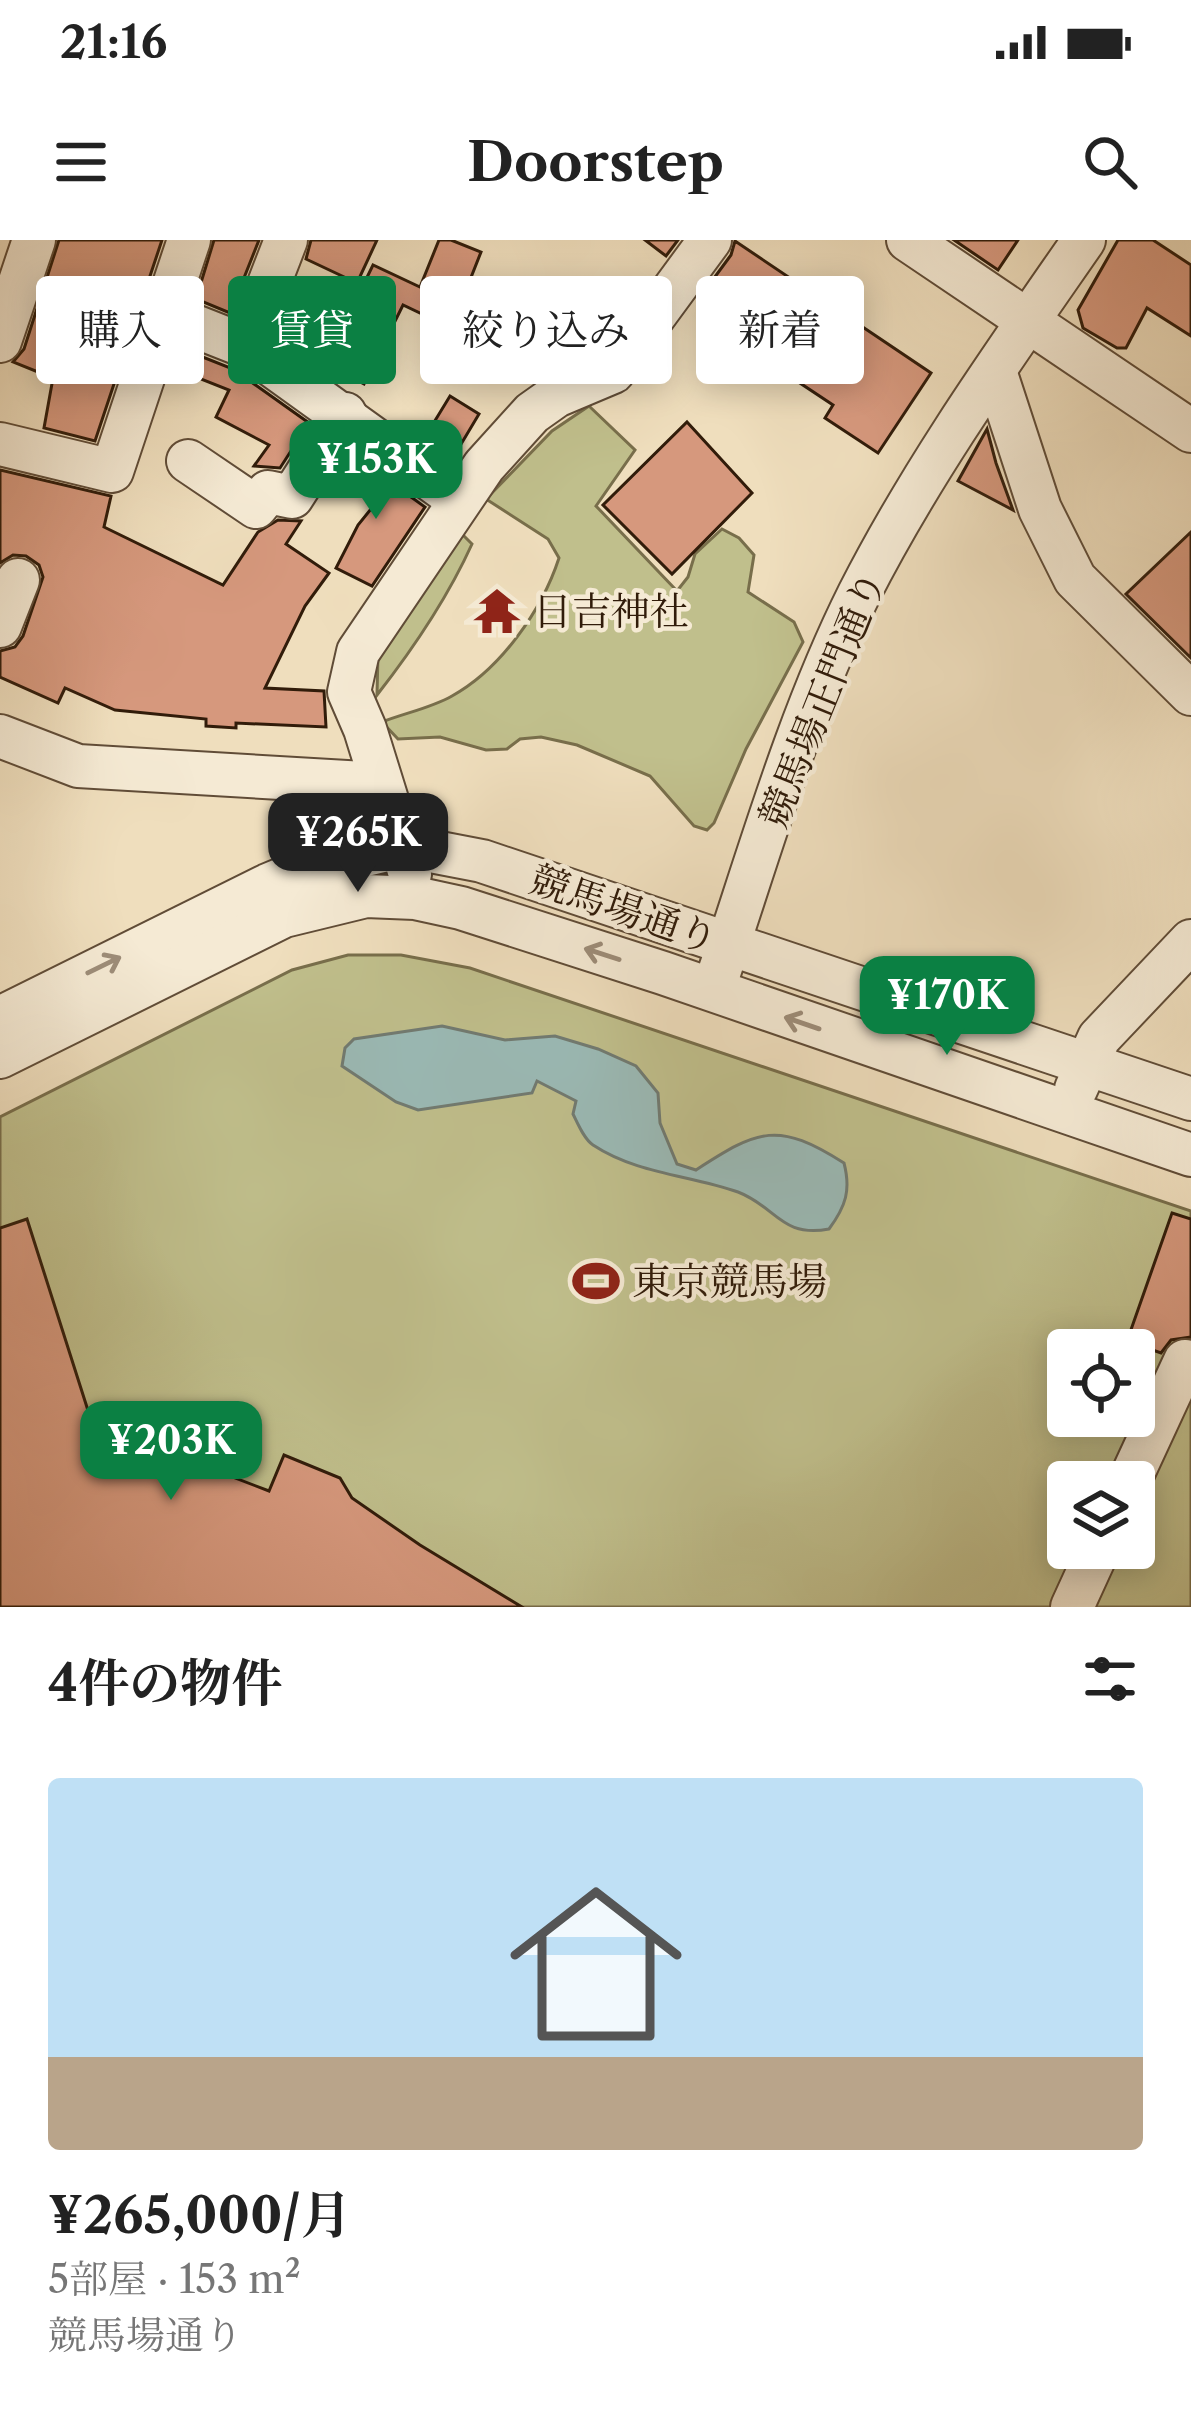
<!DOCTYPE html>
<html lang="ja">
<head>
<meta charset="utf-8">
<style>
	:root { --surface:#fff; --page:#f6f6f6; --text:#222; --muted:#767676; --line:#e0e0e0; --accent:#0b8043 }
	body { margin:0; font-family:"Libre Caslon Text","Noto Serif JP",serif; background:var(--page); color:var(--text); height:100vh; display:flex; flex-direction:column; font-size:45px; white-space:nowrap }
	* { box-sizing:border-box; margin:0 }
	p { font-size:39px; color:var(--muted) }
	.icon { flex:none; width:66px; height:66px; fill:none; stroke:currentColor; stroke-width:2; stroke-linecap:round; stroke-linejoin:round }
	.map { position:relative; height:1367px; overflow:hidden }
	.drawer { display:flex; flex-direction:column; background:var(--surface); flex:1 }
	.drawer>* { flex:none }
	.hud { position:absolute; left:36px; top:36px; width:1119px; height:108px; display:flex; gap:24px }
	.buttons { position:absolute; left:1047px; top:1089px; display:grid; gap:24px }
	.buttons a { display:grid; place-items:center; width:108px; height:108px; border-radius:12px; background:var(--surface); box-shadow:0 6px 30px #0003; font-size:60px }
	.price { position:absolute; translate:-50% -102px; padding:0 27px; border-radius:24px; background:var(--accent); color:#fff; font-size:39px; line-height:78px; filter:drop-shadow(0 3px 6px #0008) }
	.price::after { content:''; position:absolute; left:50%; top:72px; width:36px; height:27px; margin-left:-18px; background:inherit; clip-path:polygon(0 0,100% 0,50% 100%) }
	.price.on { background:#222; color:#fff }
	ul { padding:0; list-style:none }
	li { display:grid; align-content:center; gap:24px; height:636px; padding:0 48px }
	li+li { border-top:3px solid var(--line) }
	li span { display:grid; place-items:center; height:372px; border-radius:12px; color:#555 }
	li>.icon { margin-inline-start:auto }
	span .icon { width:216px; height:216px; fill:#fffc; stroke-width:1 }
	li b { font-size:51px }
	h2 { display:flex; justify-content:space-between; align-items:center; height:144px; padding:0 48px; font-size:51px }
	.chip { padding:0 42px; border-radius:12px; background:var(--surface); box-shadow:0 6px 30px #0003; font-size:42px; line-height:108px }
	.chip.on { background:var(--accent); color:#fff }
	.status { display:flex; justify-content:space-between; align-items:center; height:84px; padding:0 60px; background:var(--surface); direction:ltr }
	.status svg { height:33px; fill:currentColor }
	header { display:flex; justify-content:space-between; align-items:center; height:156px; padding:0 48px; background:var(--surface); font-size:54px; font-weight:700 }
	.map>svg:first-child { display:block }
</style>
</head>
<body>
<div class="status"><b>21:16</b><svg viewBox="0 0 49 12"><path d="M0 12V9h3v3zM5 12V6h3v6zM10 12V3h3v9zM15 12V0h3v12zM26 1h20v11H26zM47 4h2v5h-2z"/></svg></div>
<header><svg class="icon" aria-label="menu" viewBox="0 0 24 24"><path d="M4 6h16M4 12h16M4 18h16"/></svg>Doorstep<svg class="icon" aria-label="search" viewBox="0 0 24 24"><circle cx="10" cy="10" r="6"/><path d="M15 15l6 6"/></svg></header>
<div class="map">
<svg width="1191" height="1367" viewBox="0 0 1191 1367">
	<rect width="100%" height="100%" fill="#efdebd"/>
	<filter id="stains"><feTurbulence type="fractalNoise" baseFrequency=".00167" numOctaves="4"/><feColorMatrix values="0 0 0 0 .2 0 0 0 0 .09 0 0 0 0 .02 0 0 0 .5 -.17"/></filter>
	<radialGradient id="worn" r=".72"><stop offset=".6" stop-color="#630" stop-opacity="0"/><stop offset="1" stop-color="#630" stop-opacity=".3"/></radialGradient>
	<!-- green -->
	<g fill="#c0bf8c" stroke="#786e4b" stroke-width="3" fill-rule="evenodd">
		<path d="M589 166 635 210 596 266 677 351 688 337 695 314 722 289 739 298 754 315 748 352 794 382 803 402 746 509 714 583 707 590 694 586 650 536 577 505 541 497 520 499 507 509 486 510 440 497 398 499 382 482C405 473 431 468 452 456 501 429 542 370 559 318L548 299 486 259 552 191Z"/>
		<path d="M458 290 472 304C448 357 413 409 377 455L378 413Z"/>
		<path d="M348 715H401L470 728 1191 971V1367H0V877L292 730ZM1068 1110H1134V1176H1068ZM1068 1242H1134V1308H1068Z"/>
	</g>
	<!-- water -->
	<path fill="#9bbbb7" stroke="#717b72" stroke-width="3" d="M442 786 505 800 555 796 598 809 636 826 658 853 660 883 677 924 696 930C759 889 778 881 844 923 851 950 846 966 829 989 781 998 777 967 738 952 690 935 637 934 593 905 584 899 578 884 573 874L576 861 537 841 532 853 418 870 396 862 342 826 345 808 354 799Z"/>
	<!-- building -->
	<g fill="#d6987d" stroke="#311c0a" stroke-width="3">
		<polygon points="59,0 162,0 95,201 44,188 53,138 13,122 24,109"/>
		<polygon points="214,0 259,0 230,73 196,59"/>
		<polygon points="311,0 377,0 357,43 306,19"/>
		<polygon points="439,0 451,0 481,12 459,68 571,117 569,123 534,140 439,99 445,85 403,65 364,144 276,97 286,70 338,97 373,25 420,47"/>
		<polygon points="645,0 678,0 666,16"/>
		<polygon points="954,0 1018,0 998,30"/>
		<polygon points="1118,0 1153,0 1191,25 1191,96 1147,68 1126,108 1117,108 1083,88 1078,70"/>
		<polygon points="735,1 931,133 878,213 825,178 833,165 702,78 714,60 703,53 731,15"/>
		<polygon points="180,108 233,129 309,183 280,228 254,226 269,205 216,177 229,150 173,128"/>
		<polygon points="450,156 479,174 451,221 422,202"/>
		<polygon points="687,182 752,253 672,334 603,265"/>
		<polygon points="987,189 996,223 1013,270 958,241"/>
		<polygon points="350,213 425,267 372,346 336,328 358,285 375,264 336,235"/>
		<polygon points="0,230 111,256 104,287 223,345 258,292 278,280 301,281 286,304 329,333 305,366 265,448 324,451 326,487 236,483 236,488 206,486 206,479 115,470 65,448 58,463 0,437 0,411 15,407 23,396 43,337 39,325 26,316 13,315 0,323"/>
		<polygon points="1191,292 1191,418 1126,354"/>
		<polygon points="1172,973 1191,979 1191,1097 1171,1100 1161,1113 1127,1101"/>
		<polygon points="27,979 92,1183 269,1251 284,1215 340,1238 352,1258 420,1305 522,1367 0,1367 0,988"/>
	</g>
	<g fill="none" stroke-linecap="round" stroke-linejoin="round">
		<defs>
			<g id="minor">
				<polyline points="908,0 1191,191"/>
				<polyline points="164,74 245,106 459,260"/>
				<polyline points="0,101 34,0"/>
				<polyline points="245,106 286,0"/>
				<polyline points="995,131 1040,269 1075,339 1191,454"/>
				<polyline points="0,204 112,231 189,0"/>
				<polyline points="188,221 256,267 268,252 292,257 345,174"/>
				<polyline points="0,386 18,340"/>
				<polyline points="0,496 78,526 381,544"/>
				<polyline points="410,634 365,489 349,452 358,412 484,226 532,173 556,156 613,132 710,0"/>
				<path d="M720 730C762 604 800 472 859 354 922 230 1005 114 1084 0"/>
				<polyline points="0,778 268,645 309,628 404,606 482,621 1191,859"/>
				<polyline points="0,817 284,676 366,656 415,658 461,668 663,733 1191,915"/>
				<polyline points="1076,849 1099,798 1191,701"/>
				<polyline points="1129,1242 1185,1121"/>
				<polyline points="1072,1367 1099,1308"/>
			</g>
		</defs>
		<!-- minor casing -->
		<use href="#minor" stroke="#604c37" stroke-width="46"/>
		<!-- minor -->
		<use href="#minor" stroke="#f5ead4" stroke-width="42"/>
	</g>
	<!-- one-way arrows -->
	<defs><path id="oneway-shaft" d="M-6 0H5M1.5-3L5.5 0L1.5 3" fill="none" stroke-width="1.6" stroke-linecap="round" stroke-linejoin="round" transform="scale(3)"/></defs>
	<g stroke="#9d8d79">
		<use href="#oneway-shaft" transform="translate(602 714) rotate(-162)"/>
		<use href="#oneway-shaft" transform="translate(104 725) rotate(-26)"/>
		<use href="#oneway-shaft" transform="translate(802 783) rotate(-161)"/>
	</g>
	<!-- icons -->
	<defs>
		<symbol id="temple-bare" viewBox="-9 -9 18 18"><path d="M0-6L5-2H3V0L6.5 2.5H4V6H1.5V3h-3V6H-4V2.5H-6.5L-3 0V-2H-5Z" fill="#8f2418" stroke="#f5ead4" stroke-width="2.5" paint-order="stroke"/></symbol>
		<symbol id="stadium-bare" viewBox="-9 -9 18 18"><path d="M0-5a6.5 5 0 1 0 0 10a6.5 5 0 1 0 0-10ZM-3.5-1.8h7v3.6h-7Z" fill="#8f2418" stroke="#f5ead4" stroke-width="2.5" paint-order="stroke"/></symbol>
	</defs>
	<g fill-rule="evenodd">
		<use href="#temple-bare" x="464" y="338" width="66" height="66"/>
		<use href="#stadium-bare" x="563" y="1008" width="66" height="66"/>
	</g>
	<g text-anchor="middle" stroke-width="9" stroke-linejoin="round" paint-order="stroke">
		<!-- poi labels -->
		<g font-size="39" fill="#311c0a" stroke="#f5ead4" text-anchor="start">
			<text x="533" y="385">日吉神社</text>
			<text x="632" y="1055">東京競馬場</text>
		</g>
		<!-- street labels -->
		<g font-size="39" fill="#311c0a" stroke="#f5ead4">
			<text transform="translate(822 459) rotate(-68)" y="14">競馬場正門通り</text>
			<text transform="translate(624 669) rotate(19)" y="14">競馬場通り</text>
		</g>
	</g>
	<rect width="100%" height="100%" filter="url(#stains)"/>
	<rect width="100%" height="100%" fill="url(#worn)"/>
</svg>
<div class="buttons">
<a><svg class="icon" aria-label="locate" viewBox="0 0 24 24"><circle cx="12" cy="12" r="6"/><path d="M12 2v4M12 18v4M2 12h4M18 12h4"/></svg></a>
<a><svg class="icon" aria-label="layers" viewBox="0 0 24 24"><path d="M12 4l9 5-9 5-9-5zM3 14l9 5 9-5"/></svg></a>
</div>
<b class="price" style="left:376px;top:282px">¥153K</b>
<b class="price on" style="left:358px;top:655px">¥265K</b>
<b class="price" style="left:947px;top:818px">¥170K</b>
<b class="price" style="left:171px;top:1263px">¥203K</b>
<div class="hud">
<a class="chip">購入</a>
<a class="chip on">賃貸</a>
<a class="chip">絞り込み</a>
<a class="chip">新着</a>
</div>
</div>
<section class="drawer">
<h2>4件の物件<svg class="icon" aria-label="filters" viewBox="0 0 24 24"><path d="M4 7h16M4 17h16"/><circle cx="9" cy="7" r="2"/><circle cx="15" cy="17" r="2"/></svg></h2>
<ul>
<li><span style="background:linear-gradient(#bfe0f5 75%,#b9a48a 0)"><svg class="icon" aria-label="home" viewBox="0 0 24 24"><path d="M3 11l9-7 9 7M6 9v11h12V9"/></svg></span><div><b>¥265,000/月</b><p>5部屋 · 153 m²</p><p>競馬場通り</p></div></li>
</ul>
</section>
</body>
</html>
